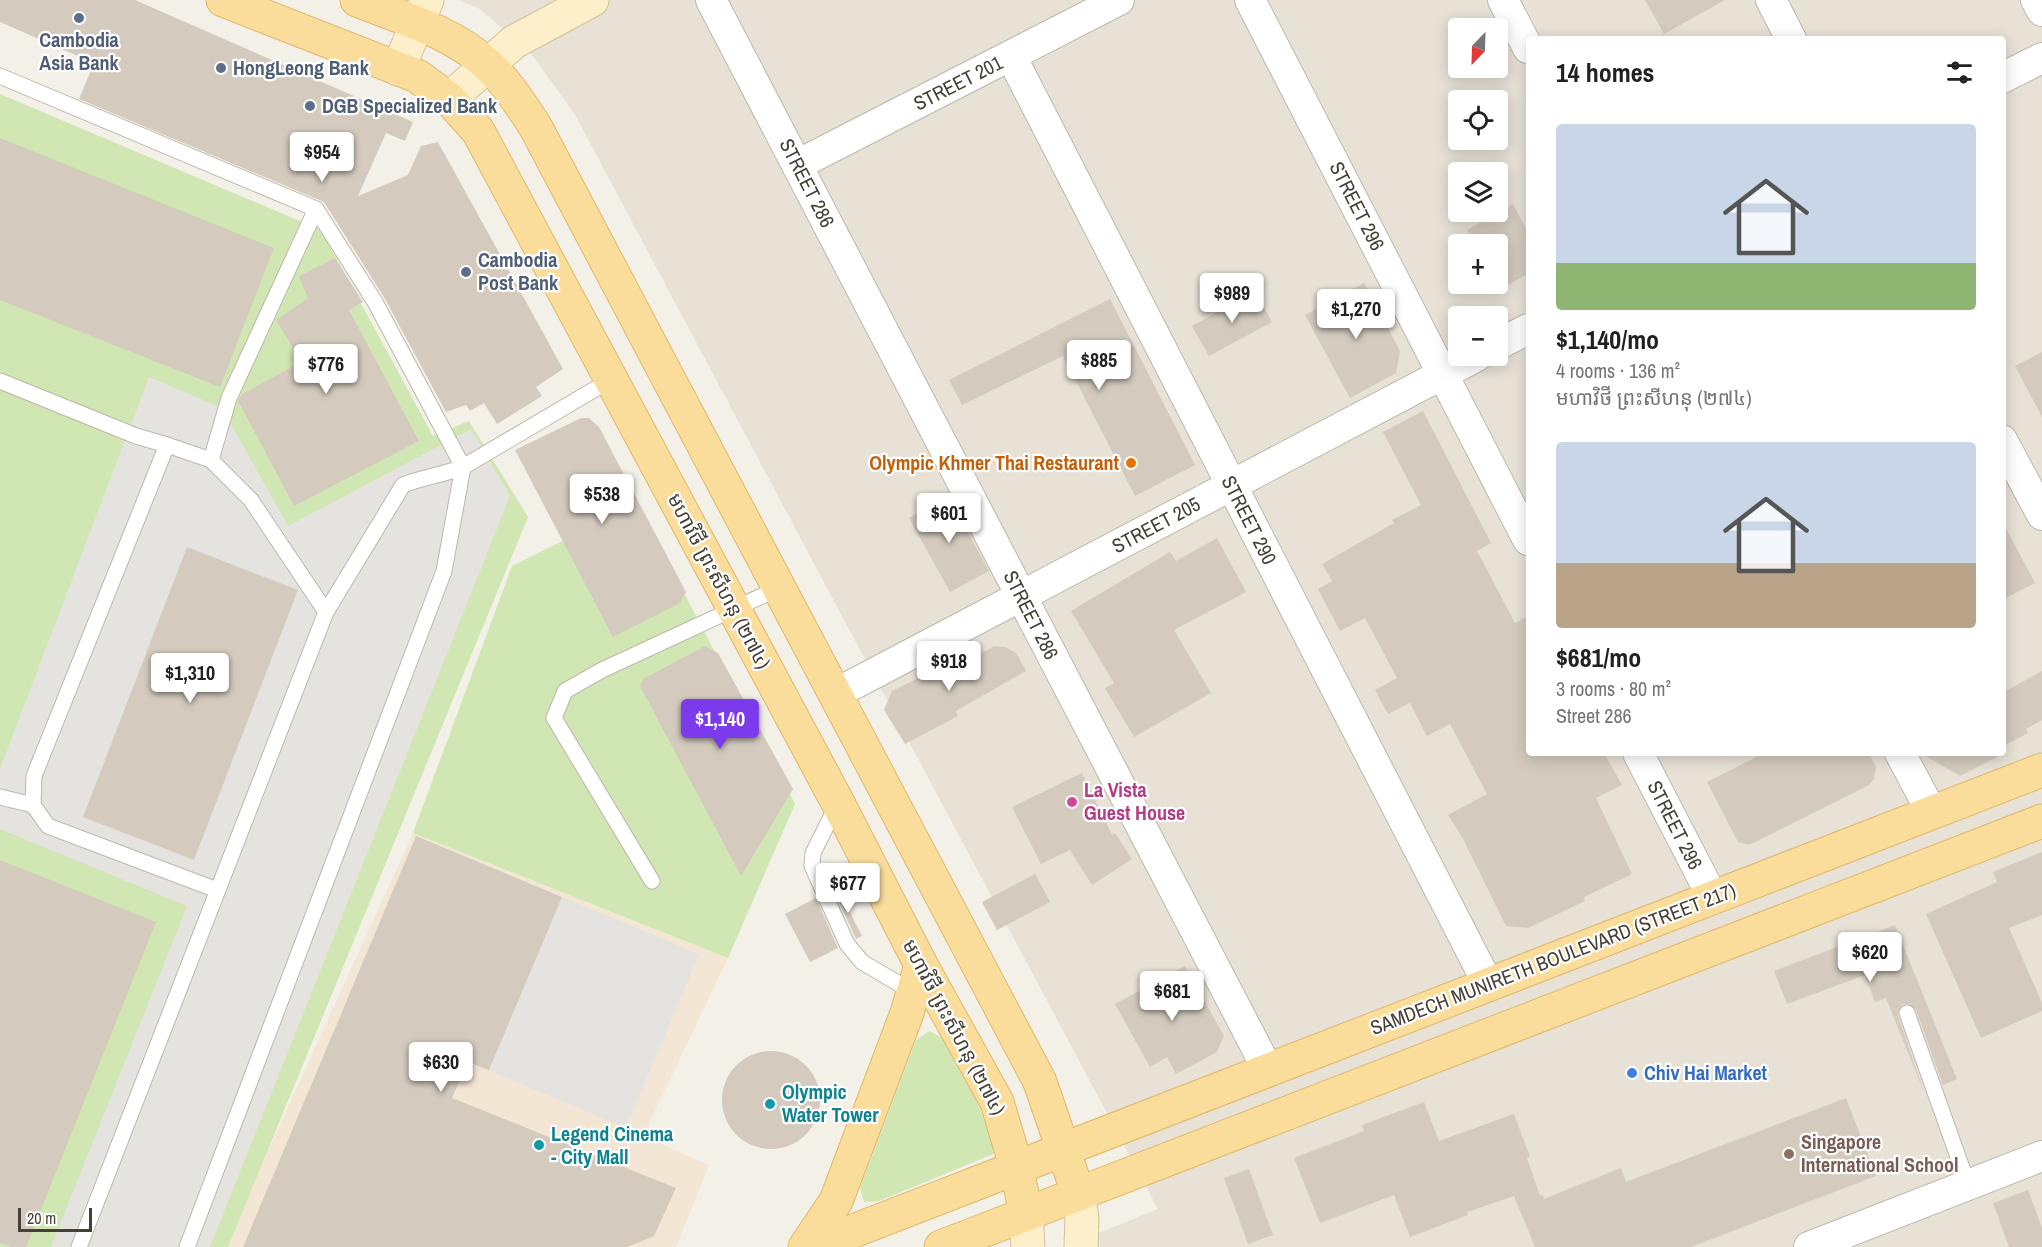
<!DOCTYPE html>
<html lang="en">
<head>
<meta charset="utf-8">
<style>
	:root { --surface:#fff; --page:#f6f6f6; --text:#202124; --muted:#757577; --accent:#7c3aed }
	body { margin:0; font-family:"Archivo Narrow","Noto Sans Khmer",sans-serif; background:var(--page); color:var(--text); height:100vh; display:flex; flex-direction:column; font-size:22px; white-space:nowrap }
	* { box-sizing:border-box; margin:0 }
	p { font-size:20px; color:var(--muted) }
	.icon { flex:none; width:33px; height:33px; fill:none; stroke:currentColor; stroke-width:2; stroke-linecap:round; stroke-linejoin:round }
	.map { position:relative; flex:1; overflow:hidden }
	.drawer { position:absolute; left:1526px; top:36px; width:480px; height:720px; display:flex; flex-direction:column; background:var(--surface); border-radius:6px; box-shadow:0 3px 15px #0003 }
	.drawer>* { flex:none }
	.needle { width:39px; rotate:203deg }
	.controls { position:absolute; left:1448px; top:18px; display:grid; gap:12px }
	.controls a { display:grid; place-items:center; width:60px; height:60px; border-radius:6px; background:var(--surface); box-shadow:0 3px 15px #0003; font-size:30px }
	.scale { position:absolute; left:18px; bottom:15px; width:74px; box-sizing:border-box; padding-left:6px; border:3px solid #464037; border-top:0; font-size:16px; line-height:21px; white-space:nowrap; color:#464037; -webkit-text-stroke:4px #fff; paint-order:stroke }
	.price { position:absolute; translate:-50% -51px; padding:0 14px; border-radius:6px; background:#fff; color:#222; font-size:20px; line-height:39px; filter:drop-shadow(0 2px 3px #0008) }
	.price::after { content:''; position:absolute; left:50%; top:36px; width:18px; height:14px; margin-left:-9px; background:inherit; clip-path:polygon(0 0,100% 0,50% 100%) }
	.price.active { background:var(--accent); color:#fff }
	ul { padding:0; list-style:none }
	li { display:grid; align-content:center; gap:12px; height:318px; padding:0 30px }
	li span { display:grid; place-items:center; height:186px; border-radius:6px; color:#555 }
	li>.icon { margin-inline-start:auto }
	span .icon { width:108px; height:108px; fill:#fffc; stroke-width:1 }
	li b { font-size:26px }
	h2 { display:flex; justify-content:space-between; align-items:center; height:72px; padding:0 30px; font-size:26px }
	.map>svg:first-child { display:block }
</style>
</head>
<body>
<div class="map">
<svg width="2042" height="1247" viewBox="0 0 2042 1247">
	<rect width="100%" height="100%" fill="#f3f0e8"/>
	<!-- residential -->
	<path fill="#e7e1d6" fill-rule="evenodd" d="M459 0H2042V1247H1064L1158 1209 574 113 533 56 480 9ZM1458 28H1497V68H1458ZM1528 39H2002V753H1528ZM1458 100H1497V140H1458ZM1458 172H1497V212H1458ZM1458 244H1497V284H1458ZM1458 316H1497V356H1458Z"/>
	<!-- commercial -->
	<polygon fill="#f4e6d4" points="413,833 728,958 643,1136 709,1165 676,1247 224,1247"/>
	<!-- green -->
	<g fill="#d0e6b3">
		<polygon points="0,94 321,230 433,436 469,421 528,517 228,1247 0,1247"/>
		<polygon points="637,504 795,804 728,958 413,833 512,566"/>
		<polygon points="929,1031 945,1039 977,1100 996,1153 879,1201 864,1202 860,1188 916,1040"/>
	</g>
	<!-- parking -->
	<g fill="#e5e3e0">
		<polygon points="149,377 222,408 288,526 471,429 510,496 210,1247 51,1247 187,906 0,829 0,769"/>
		<polygon points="416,836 699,954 626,1128 343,1009"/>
	</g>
	<!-- building -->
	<g fill="#d4cbbe">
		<polygon points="0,0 135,0 413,122 405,141 386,133 358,196 408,175 421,146 438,142 563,369 536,387 542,396 497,424 484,403 470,411 466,405 446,412 384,297 324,202 79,99 94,63 0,22"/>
		<polygon points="1645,0 1725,0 1664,34"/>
		<polygon points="0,138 274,248 220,387 0,300"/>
		<polygon points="1513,204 1528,232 1528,274 1497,291 1497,244 1475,244 1467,230"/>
		<polygon points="335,258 363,302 349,310 419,441 294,506 238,401 242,394 302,362 276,320 308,298 299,276"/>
		<polygon points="1364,283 1400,351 1396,373 1350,398 1305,315"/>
		<polygon points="1255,291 1272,322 1209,356 1192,326"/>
		<polygon points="1110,299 1195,465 1135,496 1063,356 962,405 949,380"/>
		<polygon points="2042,352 2042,417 2015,366"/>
		<polygon points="1423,411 1491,543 1477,551 1515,623 1528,616 1528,753 1604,753 1622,785 1596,798 1632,874 1584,897 1585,901 1528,928 1506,926 1462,837 1448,815 1487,794 1450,724 1427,736 1410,703 1388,714 1375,690 1397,678 1365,618 1340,631 1318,589 1332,581 1322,564 1394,523 1392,520 1421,505 1383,432"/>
		<polygon points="581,418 589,418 599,427 686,592 680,603 613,637 515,450"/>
		<polygon points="948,496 989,571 950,592 909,518"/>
		<polygon points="2002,521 2035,583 2002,600"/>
		<polygon points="1217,538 1246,592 1174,630 1211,693 1134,737 1105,688 1114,683 1071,611 1170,552 1176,561"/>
		<polygon points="187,547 298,590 194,860 83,817"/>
		<polygon points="705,646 718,653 793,789 741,876 640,686 643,679"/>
		<polygon points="994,646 1005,647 1016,653 1026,671 956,711 958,716 905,744 884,710 892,691 935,670 939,678"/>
		<polygon points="2042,671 2042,720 2026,729 2028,733 2002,747 2002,693"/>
		<polygon points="1764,753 1869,753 1876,767 1874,779 1869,785 1749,845 1738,842 1707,782"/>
		<polygon points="1920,753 2005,753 1960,776"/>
		<polygon points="1082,773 1112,835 1115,833 1132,859 1092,885 1070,850 1041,864 1012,807"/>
		<polygon points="416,836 562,897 489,1070 468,1062 452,1098 676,1188 654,1236 627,1247 243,1247"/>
		<polygon points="2042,852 2042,915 2009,928 2042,1003 2042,1011 1981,1038 1926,914 1997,882 1993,872"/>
		<polygon points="0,860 156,922 26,1247 10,1247 0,1243"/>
		<polygon points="1035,874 1050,902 997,930 982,902"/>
		<polygon points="837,887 862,936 856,939 833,889"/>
		<polygon points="816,898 838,948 810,962 785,914"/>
		<polygon points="1895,925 1957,1079 1943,1085 1916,1010 1909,1004 1903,1004 1898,1011 1898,1016 1924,1092 1886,998 1875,1002 1865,975 1787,1004 1774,971"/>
		<polygon points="1185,966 1224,1036 1217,1052 1176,1074 1167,1057 1150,1067 1115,1004"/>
		<circle cx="771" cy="1100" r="49"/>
		<polygon points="1846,1098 1876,1176 1691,1247 1535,1247 1514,1196 1467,1212 1468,1215 1410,1237 1394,1195 1320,1223 1294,1158 1364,1131 1362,1125 1424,1102 1439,1141 1514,1114 1530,1157 1527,1158 1540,1196 1543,1195 1544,1199 1621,1168 1626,1182"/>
		<polygon points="1249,1169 1273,1235 1248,1244 1224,1178"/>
		<polygon points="2028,1190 2042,1228 2042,1247 2009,1247 1993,1203"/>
	</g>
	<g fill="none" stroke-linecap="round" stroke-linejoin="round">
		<defs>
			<g id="lane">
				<polyline points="0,76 316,209 375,302 463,467 444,571 187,1247"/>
				<polyline points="316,209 229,398 211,460 251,500 326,612"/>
				<polyline points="0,381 136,436 167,445 34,776 33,805 48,826 217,890"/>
				<polyline points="167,445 211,460"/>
				<polyline points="0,797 33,805"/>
				<polyline points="838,803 813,853 812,866 847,944 862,962 916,994"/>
				<polyline points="652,881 554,718 565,691 602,670 779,588"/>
				<polyline points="1907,1013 1968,1185"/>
				<path d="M79 1247 326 612 403 485C423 477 443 475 463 467L612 379"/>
			</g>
			<g id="street">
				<polyline points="711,0 1268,1070"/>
				<polyline points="1250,0 1528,540"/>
				<polyline points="1503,0 1528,48"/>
				<polyline points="1771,0 1791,39"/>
				<polyline points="2036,0 2042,11"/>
				<polyline points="1011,56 1488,984"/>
				<polyline points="2002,78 2042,58"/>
				<polyline points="797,165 1119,0"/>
				<polyline points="1497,345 1528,329"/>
				<polyline points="2002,440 2042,515"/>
				<polyline points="835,694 1477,356"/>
				<polyline points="1638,753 1713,898"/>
				<polyline points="1900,753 1932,813"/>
				<polyline points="1809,1247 2042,1156"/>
			</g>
			<g id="secondary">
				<polyline points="398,69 427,0"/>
				<polyline points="449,99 514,42 592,0"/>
				<polyline points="1078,1193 1082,1218 1081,1247"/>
				<polyline points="1026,1213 1028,1247"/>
			</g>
			<g id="primary">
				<polyline points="223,0 417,76 449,99 478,131 838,803 921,965 997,1102 1016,1166 1026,1213"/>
				<path d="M357 0C402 18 450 31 487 64 506 81 521 105 535 126L1040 1082 1078 1193"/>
				<polyline points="805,1247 836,1201 907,1013 921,965"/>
				<polyline points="812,1247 2042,770"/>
				<polyline points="941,1247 2042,821"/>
			</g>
		</defs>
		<!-- lane casing -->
		<use href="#lane" stroke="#beb7ab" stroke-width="17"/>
		<!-- street casing -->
		<use href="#street" stroke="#beb7ab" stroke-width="32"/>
		<!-- secondary casing -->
		<use href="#secondary" stroke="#d1c299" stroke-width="35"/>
		<!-- primary casing -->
		<use href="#primary" stroke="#dfb96b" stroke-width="35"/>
		<!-- lane -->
		<use href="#lane" stroke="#fff" stroke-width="15"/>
		<!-- street -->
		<use href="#street" stroke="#fff" stroke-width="30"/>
		<!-- secondary -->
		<use href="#secondary" stroke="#fcefc9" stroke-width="33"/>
		<!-- primary -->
		<use href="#primary" stroke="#fadd9b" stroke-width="33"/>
	</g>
	<!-- markers -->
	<g fill="#5c6f8a" stroke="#fff" stroke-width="2">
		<circle cx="79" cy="18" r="6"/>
		<circle cx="221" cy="68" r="6"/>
		<circle cx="310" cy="106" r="6"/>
		<circle cx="466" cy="272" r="6"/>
	</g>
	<circle fill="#e8710a" stroke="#fff" stroke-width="2" cx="1131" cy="463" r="6"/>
	<circle fill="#d1479c" stroke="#fff" stroke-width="2" cx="1072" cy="802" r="6"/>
	<circle fill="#3f7fe0" stroke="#fff" stroke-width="2" cx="1632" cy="1073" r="6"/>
	<g fill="#0f9aa8" stroke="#fff" stroke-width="2">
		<circle cx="770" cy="1104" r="6"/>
		<circle cx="539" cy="1145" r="6"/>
	</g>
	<circle fill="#8d6e63" stroke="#fff" stroke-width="2" cx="1789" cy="1154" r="6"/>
	<g text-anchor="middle" stroke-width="4.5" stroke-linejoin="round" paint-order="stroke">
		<!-- service labels -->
		<g font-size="20" font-weight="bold" fill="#4e5e75" stroke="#fff" text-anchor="start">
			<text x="79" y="47" text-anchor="middle">Cambodia<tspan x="79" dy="23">Asia Bank</tspan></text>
			<text x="233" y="75">HongLeong Bank</text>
			<text x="322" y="113">DGB Specialized Bank</text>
			<text x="478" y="267">Cambodia<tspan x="478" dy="23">Post Bank</tspan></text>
		</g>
		<!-- street labels -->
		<g font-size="20" fill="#464037" stroke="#fff">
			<text transform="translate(958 83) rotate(-27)" y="7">STREET 201</text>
			<text transform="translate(807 183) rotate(63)" y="7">STREET 286</text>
			<text transform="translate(1357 206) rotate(63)" y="7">STREET 296</text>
			<text transform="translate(1249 520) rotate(63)" y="7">STREET 290</text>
			<text transform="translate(1156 525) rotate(-28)" y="7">STREET 205</text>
			<text transform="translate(719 581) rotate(62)" y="7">មហាវិថី ព្រះសីហនុ (២៧៤)</text>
			<text transform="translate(1031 615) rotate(63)" y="7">STREET 286</text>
			<text transform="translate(1675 825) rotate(63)" y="7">STREET 296</text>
			<text transform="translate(1553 959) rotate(-21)" y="7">SAMDECH MUNIRETH BOULEVARD (STREET 217)</text>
			<text transform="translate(954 1027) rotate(62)" y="7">មហាវិថី ព្រះសីហនុ (២៧៤)</text>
		</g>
		<!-- food labels -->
		<g font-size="20" font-weight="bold" fill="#c56008" stroke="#fff" text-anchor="end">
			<text x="1119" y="470">Olympic Khmer Thai Restaurant</text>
		</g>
		<!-- hotel labels -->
		<g font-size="20" font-weight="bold" fill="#b23c85" stroke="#fff" text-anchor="start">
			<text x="1084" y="797">La Vista<tspan x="1084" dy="23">Guest House</tspan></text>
		</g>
		<!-- shop labels -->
		<g font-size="20" font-weight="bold" fill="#366cbe" stroke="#fff" text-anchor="start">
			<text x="1644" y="1080">Chiv Hai Market</text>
		</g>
		<!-- culture labels -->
		<g font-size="20" font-weight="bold" fill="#0d838f" stroke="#fff" text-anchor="start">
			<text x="782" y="1099">Olympic<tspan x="782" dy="23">Water Tower</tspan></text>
			<text x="551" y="1141">Legend Cinema<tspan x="551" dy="23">- City Mall</tspan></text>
		</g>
		<!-- education labels -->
		<g font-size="20" font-weight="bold" fill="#785e54" stroke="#fff" text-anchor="start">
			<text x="1801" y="1149">Singapore<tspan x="1801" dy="23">International School</tspan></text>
		</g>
	</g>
</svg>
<div class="controls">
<a><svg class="needle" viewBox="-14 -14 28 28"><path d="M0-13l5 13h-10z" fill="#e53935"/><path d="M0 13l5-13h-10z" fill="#757577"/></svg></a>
<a><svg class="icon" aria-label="locate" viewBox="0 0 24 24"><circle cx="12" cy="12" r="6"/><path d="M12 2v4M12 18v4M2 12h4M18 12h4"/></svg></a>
<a><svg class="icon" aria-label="layers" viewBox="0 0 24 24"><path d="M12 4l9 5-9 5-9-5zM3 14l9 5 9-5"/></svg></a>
<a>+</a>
<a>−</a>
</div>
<div class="scale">20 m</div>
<b class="price" style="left:322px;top:183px">$954</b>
<b class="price" style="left:1232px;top:324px">$989</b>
<b class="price" style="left:1356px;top:340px">$1,270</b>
<b class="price" style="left:1099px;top:391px">$885</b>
<b class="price" style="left:326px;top:395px">$776</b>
<b class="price" style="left:602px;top:525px">$538</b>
<b class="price" style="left:949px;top:544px">$601</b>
<b class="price" style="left:949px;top:692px">$918</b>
<b class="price" style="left:190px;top:704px">$1,310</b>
<b class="price active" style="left:720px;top:750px">$1,140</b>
<b class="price" style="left:848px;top:914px">$677</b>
<b class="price" style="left:1870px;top:983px">$620</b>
<b class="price" style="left:1172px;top:1022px">$681</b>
<b class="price" style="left:441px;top:1093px">$630</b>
<section class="drawer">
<h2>14 homes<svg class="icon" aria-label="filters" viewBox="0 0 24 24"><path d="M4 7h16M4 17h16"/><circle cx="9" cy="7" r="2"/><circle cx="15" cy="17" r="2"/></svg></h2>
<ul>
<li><span style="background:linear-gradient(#c9d6e8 75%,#8fb573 0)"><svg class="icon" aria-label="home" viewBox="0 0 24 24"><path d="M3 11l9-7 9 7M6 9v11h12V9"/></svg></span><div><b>$1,140/mo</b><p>4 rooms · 136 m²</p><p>មហាវិថី ព្រះសីហនុ (២៧៤)</p></div></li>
<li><span style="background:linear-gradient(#c9d6e8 65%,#b9a48a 0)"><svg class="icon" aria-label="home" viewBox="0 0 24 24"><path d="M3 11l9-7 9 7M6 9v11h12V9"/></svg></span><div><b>$681/mo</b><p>3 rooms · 80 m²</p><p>Street 286</p></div></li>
</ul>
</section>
</div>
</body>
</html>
